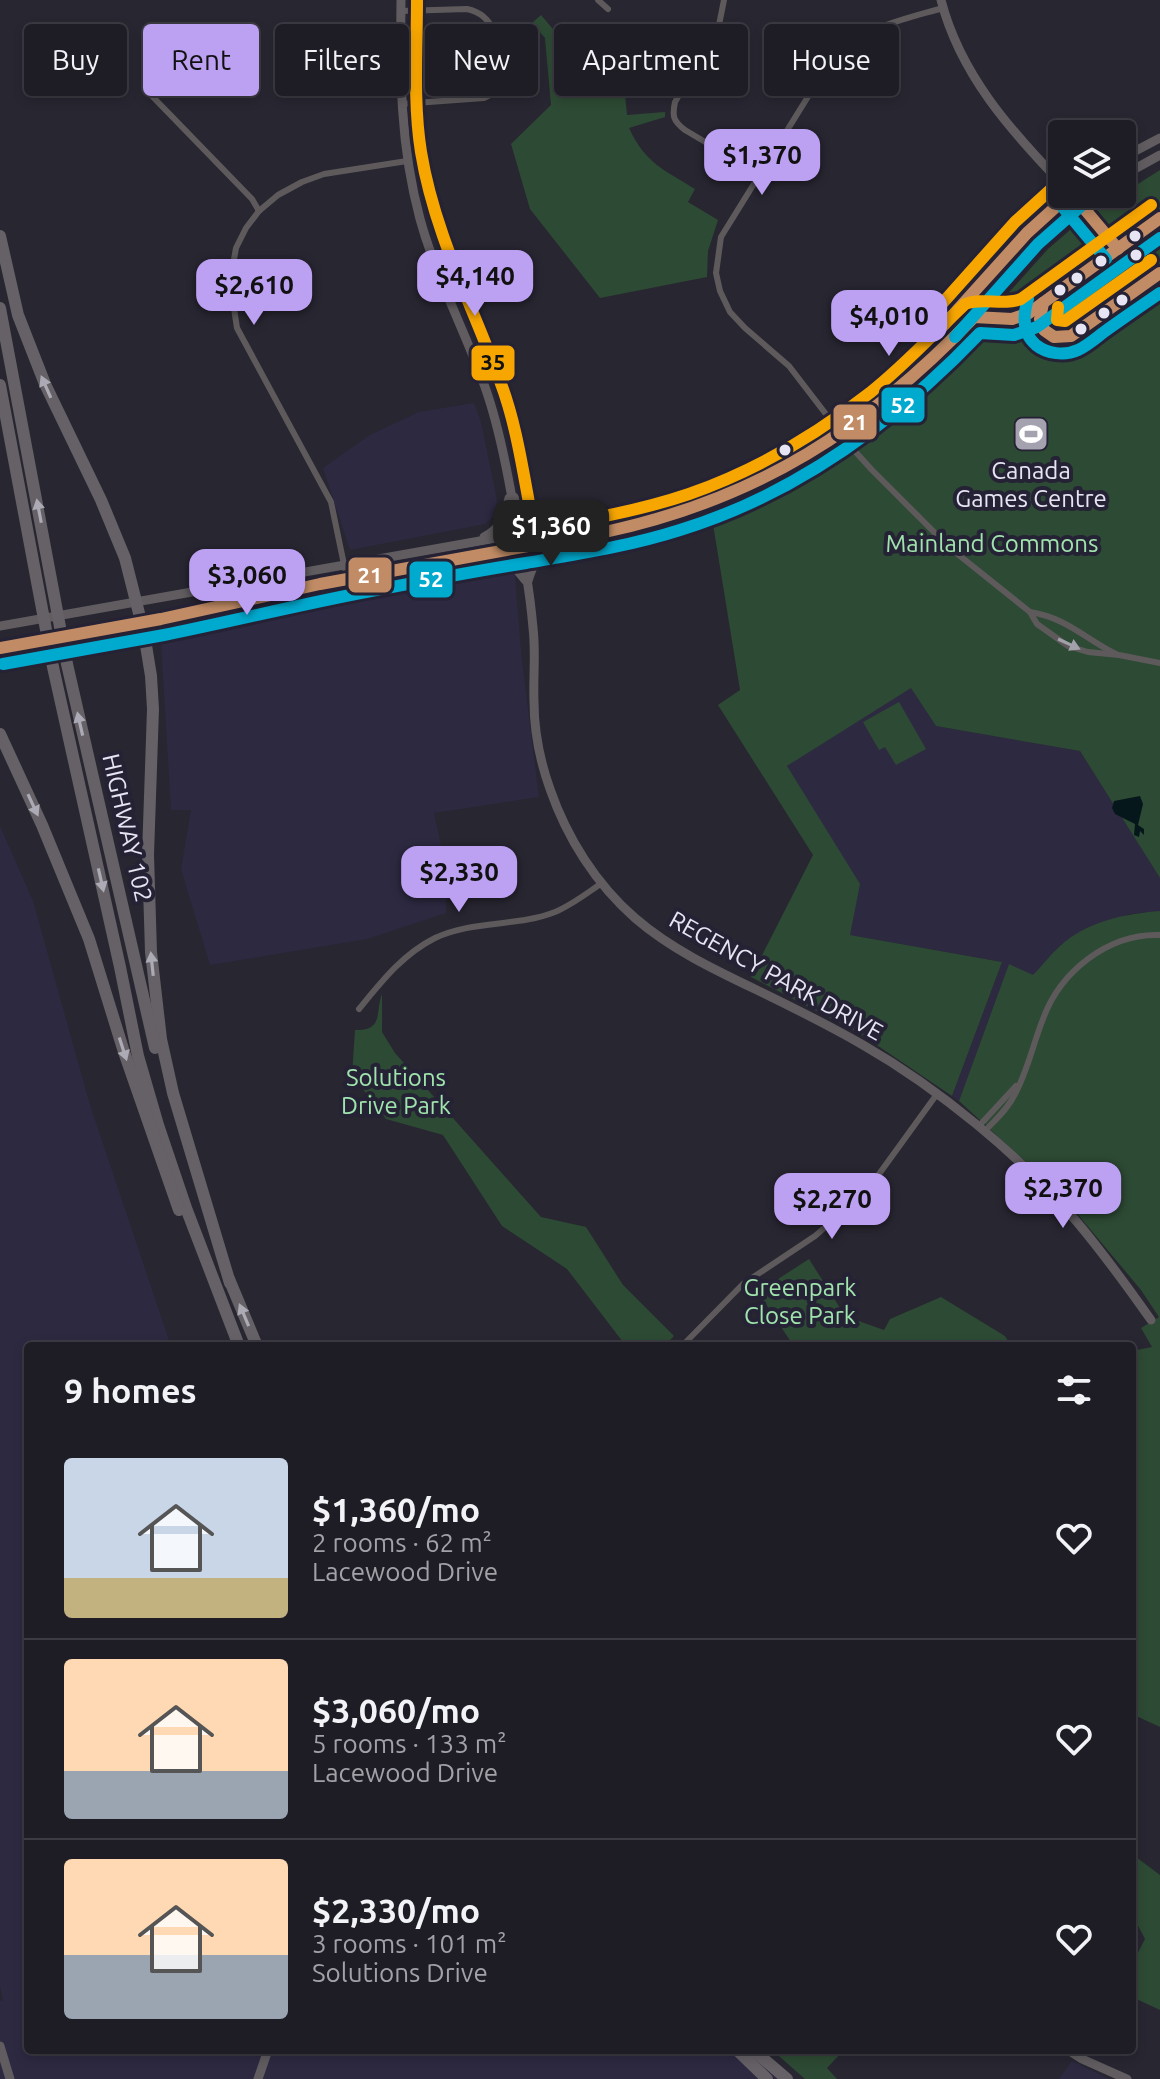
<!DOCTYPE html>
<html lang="en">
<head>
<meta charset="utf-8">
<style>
	:root { --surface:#1e1c25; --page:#2b2932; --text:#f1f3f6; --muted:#a1a1a7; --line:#3c3a42; --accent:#bca0f2 }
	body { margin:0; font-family:Ubuntu,sans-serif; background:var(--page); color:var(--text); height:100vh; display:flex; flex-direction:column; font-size:30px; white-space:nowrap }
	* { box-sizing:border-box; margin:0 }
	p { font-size:26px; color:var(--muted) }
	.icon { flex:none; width:44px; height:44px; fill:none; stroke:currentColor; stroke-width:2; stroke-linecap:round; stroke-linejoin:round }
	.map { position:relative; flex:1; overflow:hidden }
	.drawer { position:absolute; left:24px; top:1342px; width:1112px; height:712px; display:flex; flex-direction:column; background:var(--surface); border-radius:8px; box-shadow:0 4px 12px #0003,0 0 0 2px var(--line) }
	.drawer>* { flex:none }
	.hud { position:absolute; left:24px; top:24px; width:1112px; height:72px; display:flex; gap:16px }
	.fabs { position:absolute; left:1048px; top:120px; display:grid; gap:16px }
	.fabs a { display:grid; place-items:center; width:88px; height:88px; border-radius:8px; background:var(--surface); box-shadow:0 4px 12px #0003,0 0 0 2px var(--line); font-size:40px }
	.price { position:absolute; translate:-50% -68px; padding:0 18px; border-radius:16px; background:var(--accent); color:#111; font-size:26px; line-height:52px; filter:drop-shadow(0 2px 4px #0008) }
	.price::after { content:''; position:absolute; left:50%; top:48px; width:24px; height:18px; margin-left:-12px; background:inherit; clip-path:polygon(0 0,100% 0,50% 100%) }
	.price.on { background:#222; color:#fff }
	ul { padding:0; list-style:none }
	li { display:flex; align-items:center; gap:24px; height:200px; padding:0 40px }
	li+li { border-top:2px solid var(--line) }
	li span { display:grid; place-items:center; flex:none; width:224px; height:160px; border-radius:8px; color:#555 }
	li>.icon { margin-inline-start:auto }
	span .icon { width:96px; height:96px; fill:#fffc; stroke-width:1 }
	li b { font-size:34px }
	h2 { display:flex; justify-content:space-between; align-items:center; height:96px; padding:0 40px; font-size:34px }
	.pill { padding:0 28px; border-radius:8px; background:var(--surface); box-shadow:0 4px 12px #0003,0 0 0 2px var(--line); font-size:28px; line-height:72px }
	.pill.on { background:var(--accent); color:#111 }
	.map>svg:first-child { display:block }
</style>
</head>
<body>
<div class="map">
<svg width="1160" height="2079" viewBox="0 0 1160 2079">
	<rect width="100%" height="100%" fill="#282631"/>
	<!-- built -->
	<g fill="#2d2941">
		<polygon points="474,403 481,422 495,490 497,502 494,516 485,524 350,550 323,468 370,435 419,412"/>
		<polygon points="513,553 522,661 539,797 434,813 446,869 446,913 367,939 210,965 181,869 191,810 171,810 161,643 196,622 463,576"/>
		<polygon points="911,687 936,726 1080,751 1160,878 1160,911 1129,914 1061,945 1033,976 1009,965 959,1101 952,1096 1002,962 850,935 787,766"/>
		<polygon points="0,826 33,901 90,1105 171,1346 28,1346 28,2050 760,2050 789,2079 0,2079 0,2001 3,2000 0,1986"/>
		<polygon points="1072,2061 1109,2079 1059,2079"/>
	</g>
	<!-- green -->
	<g fill="#2d4a34">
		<path d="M541 15 568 47 588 60 636 76 625 94 627 115 665 112V117L629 128C646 164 663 169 695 189L688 202 718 220 708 251 707 277 600 298 530 209 511 144 551 105 545 38 532 23Z"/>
		<polygon points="1160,170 1160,878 1080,751 936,726 911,688 787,766 860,884 850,935 1002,962 952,1096 859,1033 751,977 813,855 718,705 740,690 712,518 805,474 885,419 943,366 1048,249 1098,206 1122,194"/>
		<polygon points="899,702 926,749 896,765 885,747 879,750 863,722"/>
		<path d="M1160 911V1727L1132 1714V1351L1152 1347 1141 1328 1159 1317 1141 1290 1059 1192 959 1101 1009 964 1033 975C1042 966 1050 955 1059 947 1087 921 1124 914 1160 911Z"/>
		<path d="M382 994V1032L395 1053 541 1217 586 1227 623 1285 674 1336 664 1346H626L567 1269 502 1226 443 1135 386 1119 352 1075 355 1030C384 1031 375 1012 382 994Z"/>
		<polygon points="809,1259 847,1319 853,1319 884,1330 890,1319 941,1297 1005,1336 1011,1346 817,1346 810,1343 791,1342 758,1292"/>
		<polygon points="1136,1857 1160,1875 1160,2010 1132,1997 1132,1964 1145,1939 1132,1914 1132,1858"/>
		<polygon points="772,2050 844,2050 827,2068 837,2079 805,2079"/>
	</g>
	<!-- water -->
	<polygon fill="#05171a" points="1140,796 1143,804 1138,825 1144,829 1144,835 1140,831 1139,837 1134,835 1135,824 1115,814 1112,808 1114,801"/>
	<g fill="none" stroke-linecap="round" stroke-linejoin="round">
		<!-- street -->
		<g stroke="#5e5a5c" stroke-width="6">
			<polyline points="598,0 608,9"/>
			<path d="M724 0 718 30 675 102C672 116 673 121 685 130L759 174"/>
			<path d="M943 8C898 21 857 28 827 66L721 237 716 273 720 291 730 312 745 328 789 366 852 448 872 470 950 548 1030 612 1037 624 1068 646 1088 652 1119 655 1160 663"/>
			<polyline points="150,82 152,96 252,199 259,211"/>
			<path d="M401 104 484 98C493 94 499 91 502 81 499 54 501 16 467 9L401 11"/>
			<polyline points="347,579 331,502 237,328 230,282 236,248 246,228 259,211 278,195 302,182 324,174 407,161"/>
			<path d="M1030 612C1067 618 1084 638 1116 654"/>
			<path d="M359 1009C382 981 403 954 435 938 473 920 517 927 555 912 572 905 587 893 602 883"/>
			<polyline points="978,1127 1016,1086"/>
			<path d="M984 1132C995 1120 1008 1109 1015 1094 1028 1070 1033 1044 1043 1019 1060 972 1108 933 1160 935"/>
			<polyline points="682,1346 743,1284 815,1236 854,1202 874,1181 937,1094"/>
		</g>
		<!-- secondary -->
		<g stroke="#605c60" stroke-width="9">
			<path d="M401 0C400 76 400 145 420 219 436 277 465 331 485 387 496 418 503 450 509 482 518 530 529 579 533 628 536 652 533 677 534 701 534 731 540 761 550 789 567 838 596 884 635 918 672 950 717 971 761 992 796 1009 830 1026 863 1045 938 1088 1021 1156 1077 1222 1103 1253 1127 1286 1151 1320"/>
			<path d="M941 0C960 74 1010 130 1062 184"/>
			<polyline points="1122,158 1160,138"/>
			<polyline points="1122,176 1160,155"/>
			<path d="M514 497C523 513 532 521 551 525"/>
			<path d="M484 537C501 528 505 516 509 498"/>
			<path d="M489 556C506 558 515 566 525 580"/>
			<path d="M528 581C533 564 539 552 555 543"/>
			<path d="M0 626 564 526C608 517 652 509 694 494 772 465 844 421 906 365 949 326 985 278 1025 235 1039 221 1055 208 1070 194"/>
			<polyline points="0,648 180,614 320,584 637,525 697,508 741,490 781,470 841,433 905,385 955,338 1026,254 1081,203 1094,194"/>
			<polyline points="0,2046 10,2079"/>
			<polyline points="1068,2050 1082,2059 1127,2079"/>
			<polyline points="258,2079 268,2050"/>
		</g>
		<!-- highway -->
		<g stroke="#656166" stroke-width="12">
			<polyline points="0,236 18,315 45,384 101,500 125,558 144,633 151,676 153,709 148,855 151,952 161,1039 173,1093 230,1283"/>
			<polyline points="0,308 67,664 155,1048"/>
			<polyline points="0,385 53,667 120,967 138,1056 158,1125 186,1208 239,1346"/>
			<polyline points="0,734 42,825 89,939 124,1052 179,1210"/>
			<polyline points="229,1279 257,1346"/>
			<polyline points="737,2050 767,2079"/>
			<polyline points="753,2050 787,2079"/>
		</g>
		<defs>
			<g id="bus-1">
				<polyline points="1072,194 1118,249"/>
				<polyline points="1043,303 1040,319 1044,330 1054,337 1071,336 1160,273"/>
				<polyline points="943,326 1027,233 1070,194"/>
				<path d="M0 648 161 619 320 584 605 532C758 499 867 429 974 317L1012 319 1029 313 1160 218"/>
			</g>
			<g id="bus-2">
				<polyline points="1060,204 1106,259"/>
				<path d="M1028 299C1023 315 1022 333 1036 345 1047 354 1065 356 1078 350 1087 346 1096 338 1104 332 1122 319 1141 306 1160 293"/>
				<polyline points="955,337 1038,244 1081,206"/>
				<path d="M3 664C56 654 110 645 164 635 233 621 302 604 371 591 423 581 474 571 526 563 578 554 630 546 680 530 797 494 896 421 980 333L1014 335 1037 327 1160 238"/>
			</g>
			<g id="bus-3">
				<path d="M417 0C417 50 413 102 421 152 434 232 472 305 500 381 518 428 524 480 534 529 586 520 639 511 689 494 755 471 816 435 871 392 905 365 933 334 965 304 983 297 1002 306 1021 299L1151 205"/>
				<polyline points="1058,307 1057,320 1065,321 1151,260"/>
				<polyline points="931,316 1015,222 1059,182"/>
			</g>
		</defs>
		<!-- bus-1 casing -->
		<use href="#bus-1" stroke="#252235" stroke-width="18"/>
		<!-- bus-2 casing -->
		<use href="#bus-2" stroke="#252235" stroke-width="18"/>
		<!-- bus-3 casing -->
		<use href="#bus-3" stroke="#252235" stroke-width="18"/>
		<!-- bus-1 -->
		<use href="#bus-1" stroke="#c18c65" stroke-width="12"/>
		<!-- bus-2 -->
		<use href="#bus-2" stroke="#00a9ce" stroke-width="12"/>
		<!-- bus-3 -->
		<use href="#bus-3" stroke="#f7a600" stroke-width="12"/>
	</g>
	<!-- one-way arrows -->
	<defs><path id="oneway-solid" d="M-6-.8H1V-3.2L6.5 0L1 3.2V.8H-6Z" transform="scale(2)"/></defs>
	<g fill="#acaab4">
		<use href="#oneway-solid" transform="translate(46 387) rotate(-114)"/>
		<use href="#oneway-solid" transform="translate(39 511) rotate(-101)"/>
		<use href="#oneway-solid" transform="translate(80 724) rotate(-103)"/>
		<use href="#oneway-solid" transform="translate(33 805) rotate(65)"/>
		<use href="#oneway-solid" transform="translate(101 880) rotate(77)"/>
		<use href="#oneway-solid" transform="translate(152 964) rotate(-96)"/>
		<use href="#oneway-solid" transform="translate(123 1049) rotate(72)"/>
		<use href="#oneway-solid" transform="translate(244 1315) rotate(-113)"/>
	</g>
	<use fill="#a2a0a8" href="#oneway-solid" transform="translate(1069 644) rotate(25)"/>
	<!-- icons -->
	<defs>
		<symbol id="stadium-square" viewBox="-11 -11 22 22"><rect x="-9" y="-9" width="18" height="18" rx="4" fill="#a4a2af" stroke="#252235"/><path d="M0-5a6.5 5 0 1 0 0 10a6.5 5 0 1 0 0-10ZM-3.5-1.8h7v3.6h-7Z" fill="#fff"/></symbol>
	</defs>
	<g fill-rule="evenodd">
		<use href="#stadium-square" x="1011" y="414" width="40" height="40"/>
	</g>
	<!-- markers -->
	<g fill="#e7e5f3" stroke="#252235" stroke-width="3">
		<circle cx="1135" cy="236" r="7"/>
		<circle cx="1136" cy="255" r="7"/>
		<circle cx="1101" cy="261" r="7"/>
		<circle cx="1077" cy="278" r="7"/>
		<circle cx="1060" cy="290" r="7"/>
		<circle cx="1122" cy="300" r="7"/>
		<circle cx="1104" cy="313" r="7"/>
		<circle cx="1081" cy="329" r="7"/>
		<circle cx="785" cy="450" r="7"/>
	</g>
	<g text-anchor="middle" stroke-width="8" stroke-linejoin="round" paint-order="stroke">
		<!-- poi labels -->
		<g font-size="24" fill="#e7e5f3" stroke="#252235">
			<text x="1031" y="479">Canada<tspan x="1031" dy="28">Games Centre</tspan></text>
		</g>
		<!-- park labels -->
		<g font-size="24" fill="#a0e4ad" stroke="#252235">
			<text x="992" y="552">Mainland Commons</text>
			<text x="396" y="1086">Solutions<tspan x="396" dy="28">Drive Park</tspan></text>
			<text x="800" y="1296">Greenpark<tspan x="800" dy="28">Close Park</tspan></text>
		</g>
		<!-- street labels -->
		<g font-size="24" fill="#e7e5f3" stroke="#252235">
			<text transform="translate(127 828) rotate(77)" y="8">HIGHWAY 102</text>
			<text transform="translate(776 976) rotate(29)" y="8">REGENCY PARK DRIVE</text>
		</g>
	</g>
	<g stroke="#252235" stroke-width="3">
		<rect x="470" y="344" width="46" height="38" rx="8" fill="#f7a600"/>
		<rect x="880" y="386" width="46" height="38" rx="8" fill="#00a9ce"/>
		<rect x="832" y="403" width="46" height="38" rx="8" fill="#c18c65"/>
		<rect x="347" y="556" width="46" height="38" rx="8" fill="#c18c65"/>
		<rect x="408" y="560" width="46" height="39" rx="8" fill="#00a9ce"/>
	</g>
	<g font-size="22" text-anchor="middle" font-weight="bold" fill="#fff">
		<text x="903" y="413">52</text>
		<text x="855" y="430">21</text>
		<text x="370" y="583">21</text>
		<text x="431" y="587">52</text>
	</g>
	<g font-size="22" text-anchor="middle" font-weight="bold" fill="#111">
		<text x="493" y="370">35</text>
	</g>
</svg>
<div class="fabs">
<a><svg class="icon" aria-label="layers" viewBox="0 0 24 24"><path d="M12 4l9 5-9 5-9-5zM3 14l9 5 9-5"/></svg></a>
</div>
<b class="price" style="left:762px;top:197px">$1,370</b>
<b class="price" style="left:475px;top:318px">$4,140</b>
<b class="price" style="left:254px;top:327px">$2,610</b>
<b class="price" style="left:889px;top:358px">$4,010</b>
<b class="price on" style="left:551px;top:568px">$1,360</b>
<b class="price" style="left:247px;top:617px">$3,060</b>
<b class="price" style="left:459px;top:914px">$2,330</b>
<b class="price" style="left:1063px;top:1230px">$2,370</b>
<b class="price" style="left:832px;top:1241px">$2,270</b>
<div class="hud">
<a class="pill">Buy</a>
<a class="pill on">Rent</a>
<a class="pill">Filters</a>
<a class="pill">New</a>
<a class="pill">Apartment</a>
<a class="pill">House</a>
</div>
<section class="drawer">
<h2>9 homes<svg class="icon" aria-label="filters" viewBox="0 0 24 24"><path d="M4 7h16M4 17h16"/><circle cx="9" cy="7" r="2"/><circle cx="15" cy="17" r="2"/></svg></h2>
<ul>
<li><span style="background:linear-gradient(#c9d6e8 75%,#c2b280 0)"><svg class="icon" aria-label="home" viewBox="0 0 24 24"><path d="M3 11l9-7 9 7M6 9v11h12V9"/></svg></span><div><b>$1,360/mo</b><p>2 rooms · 62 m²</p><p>Lacewood Drive</p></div><svg class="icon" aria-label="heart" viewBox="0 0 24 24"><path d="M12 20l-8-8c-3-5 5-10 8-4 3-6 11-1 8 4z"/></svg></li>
<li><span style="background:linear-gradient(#ffd9b3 70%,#9aa5b1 0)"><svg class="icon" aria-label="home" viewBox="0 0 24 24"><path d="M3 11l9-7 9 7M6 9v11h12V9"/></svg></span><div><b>$3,060/mo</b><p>5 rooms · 133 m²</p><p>Lacewood Drive</p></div><svg class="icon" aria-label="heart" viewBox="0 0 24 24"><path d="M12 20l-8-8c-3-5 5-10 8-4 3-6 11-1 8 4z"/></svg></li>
<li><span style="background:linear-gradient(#ffd9b3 60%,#9aa5b1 0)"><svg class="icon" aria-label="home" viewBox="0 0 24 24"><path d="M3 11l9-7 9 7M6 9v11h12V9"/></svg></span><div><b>$2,330/mo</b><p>3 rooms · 101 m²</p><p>Solutions Drive</p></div><svg class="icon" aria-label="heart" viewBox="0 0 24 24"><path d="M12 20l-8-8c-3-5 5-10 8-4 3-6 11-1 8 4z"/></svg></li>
</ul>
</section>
</div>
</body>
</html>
